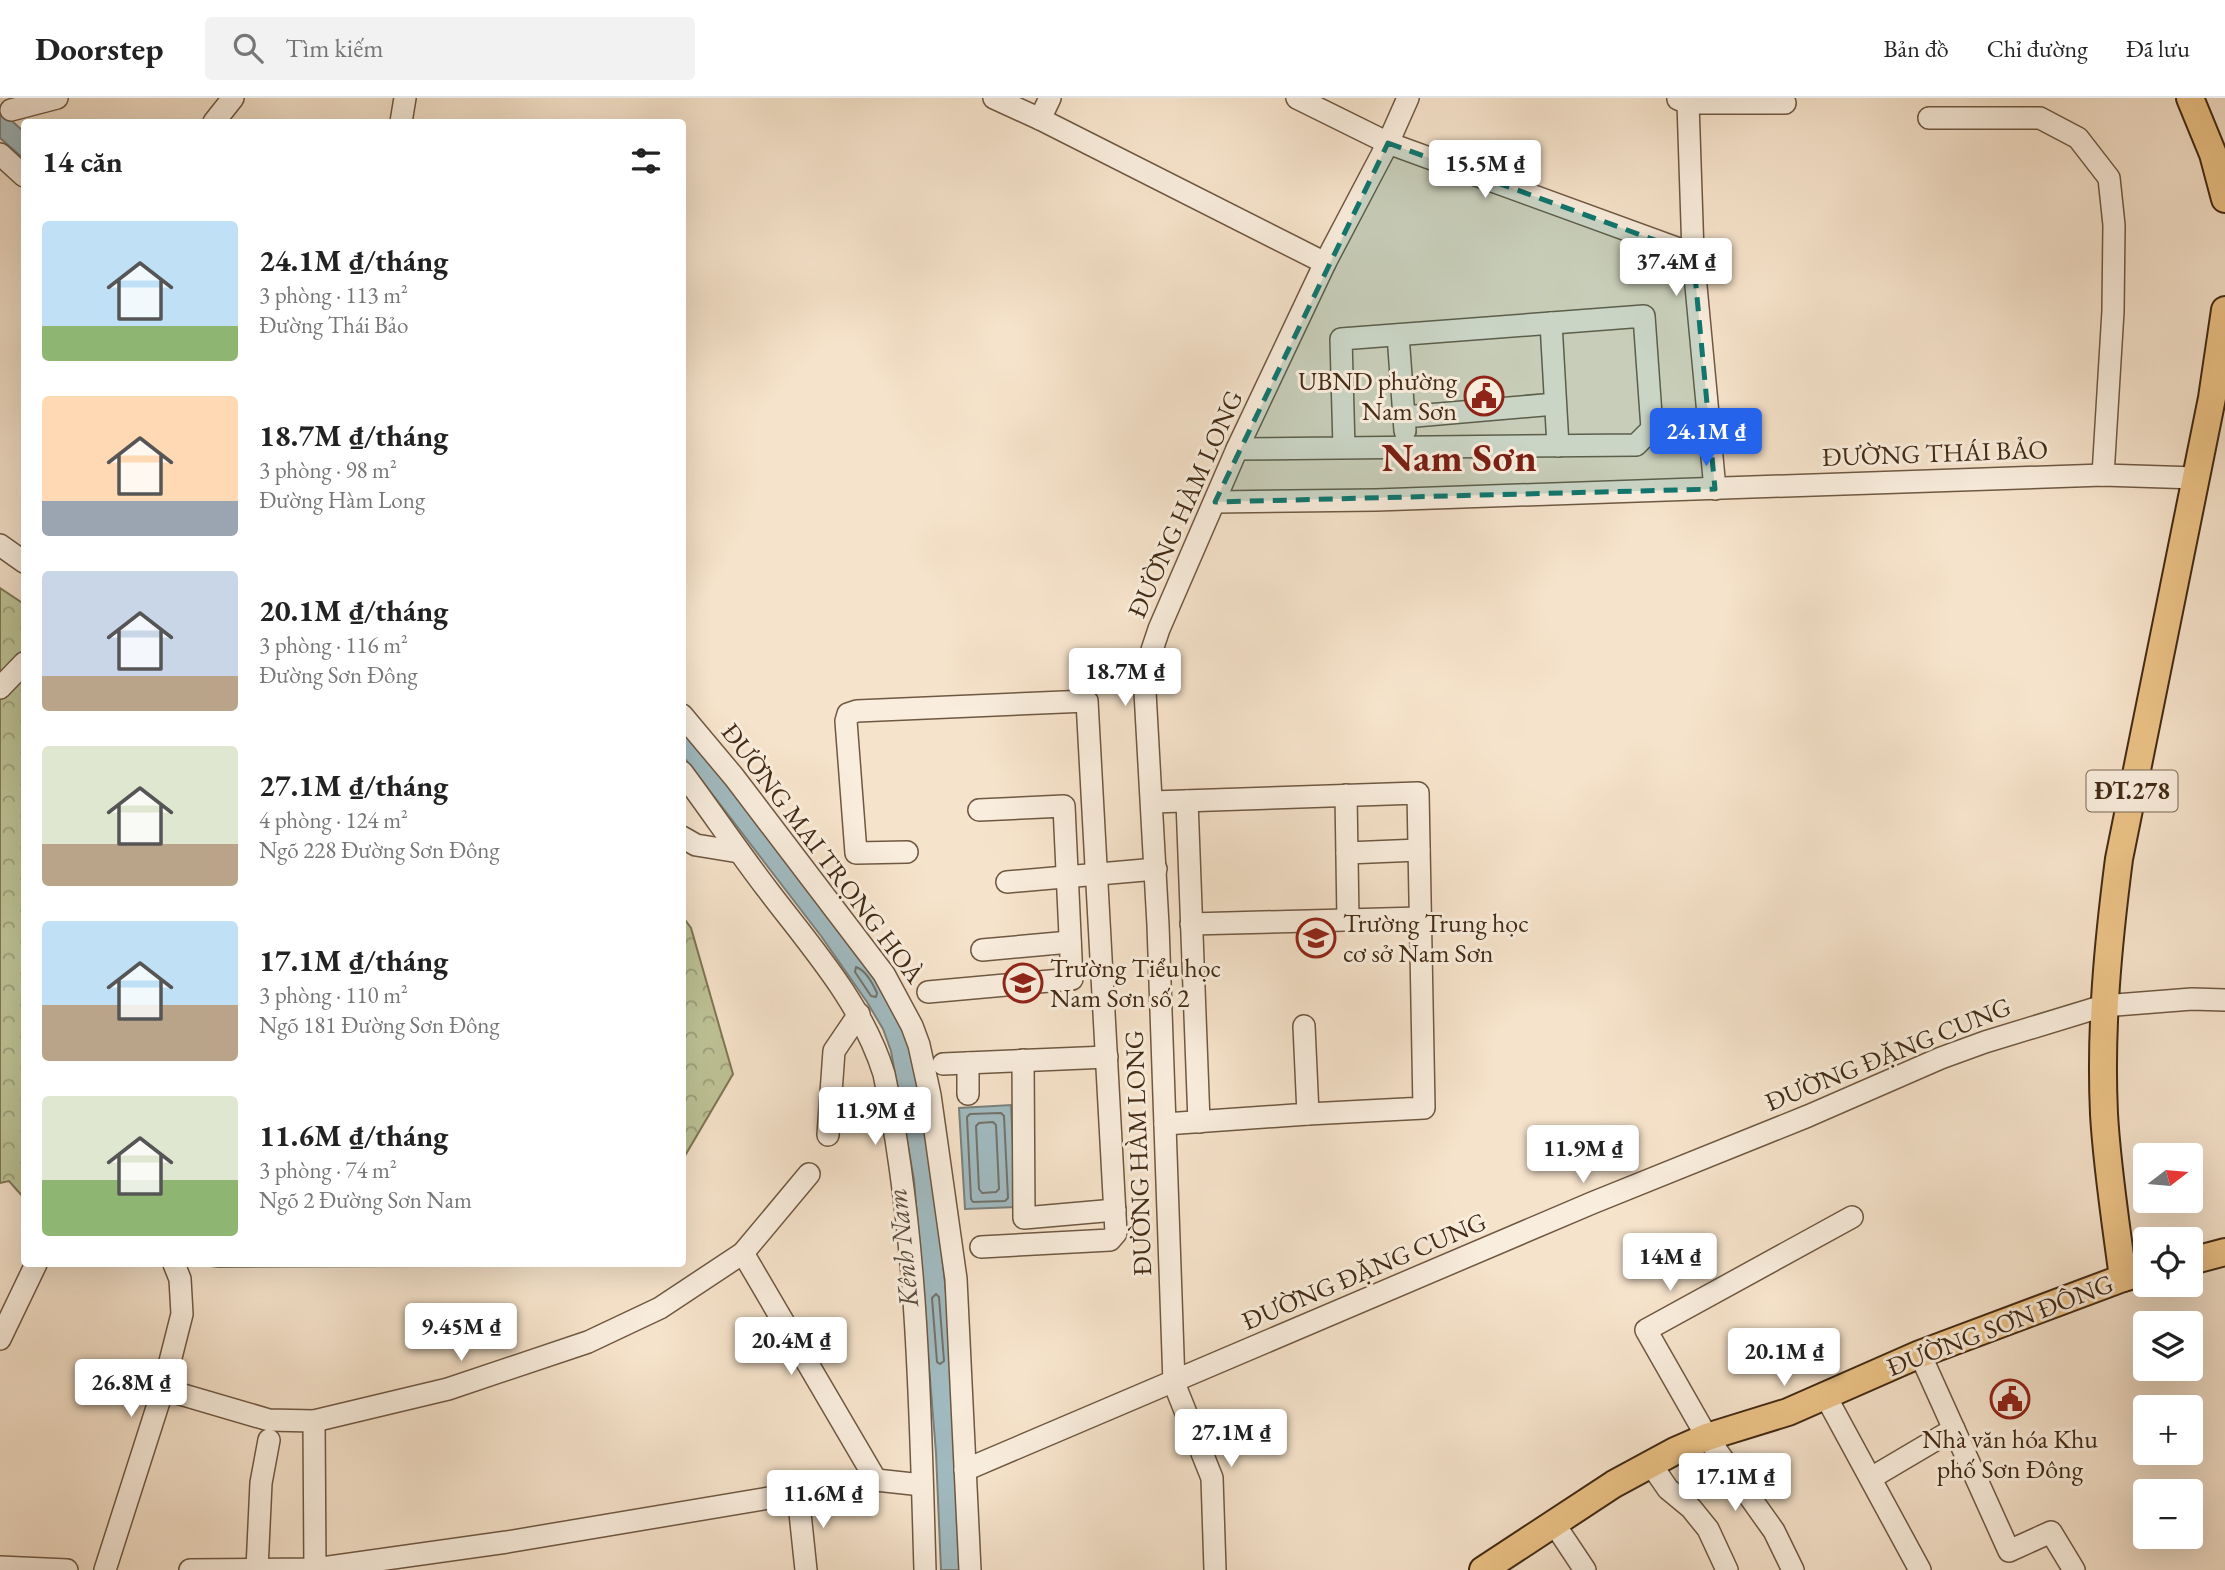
<!DOCTYPE html>
<html lang="vi">
<head>
<meta charset="utf-8">
<style>
	:root { --surface:#fff; --page:#f2f2f2; --text:#222; --muted:#767676; --line:#e0e0e0; --accent:#2563eb }
	body { margin:0; font-family:"EB Garamond",serif; background:var(--page); color:var(--text); height:100vh; display:flex; flex-direction:column; font-size:26px; white-space:nowrap }
	* { box-sizing:border-box; margin:0 }
	p { font-size:23px; color:var(--muted) }
	.icon { flex:none; width:38px; height:38px; fill:none; stroke:currentColor; stroke-width:2; stroke-linecap:round; stroke-linejoin:round }
	.map { position:relative; flex:1; overflow:hidden }
	.sheet { position:absolute; left:21px; top:21px; width:665px; height:1148px; display:flex; flex-direction:column; background:var(--surface); border-radius:7px; box-shadow:0 7px 28px #0002 }
	.sheet>* { flex:none }
	.needle { width:46px; rotate:74deg }
	.controls { position:absolute; left:2133px; top:1045px; display:grid; gap:14px }
	.controls a { display:grid; place-items:center; width:70px; height:70px; border-radius:7px; background:var(--surface); box-shadow:0 7px 28px #0002; font-size:35px }
	.price { position:absolute; translate:-50% -60px; padding:0 16px; border-radius:7px; background:#fff; color:#222; font-size:23px; line-height:46px; filter:drop-shadow(0 2px 4px #0008) }
	.price::after { content:''; position:absolute; left:50%; top:42px; width:21px; height:16px; margin-left:-10px; background:inherit; clip-path:polygon(0 0,100% 0,50% 100%) }
	.price.on { background:var(--accent); color:#fff }
	ul { padding:0; list-style:none }
	li { display:flex; align-items:center; gap:21px; height:175px; padding:0 21px }
	li span { display:grid; place-items:center; flex:none; width:196px; height:140px; border-radius:7px; color:#555 }
	li>.icon { margin-inline-start:auto }
	span .icon { width:84px; height:84px; fill:#fffc; stroke-width:1 }
	li b { font-size:30px }
	h2 { display:flex; justify-content:space-between; align-items:center; height:84px; padding:0 21px; font-size:30px }
	header { display:flex; align-items:center; gap:42px; box-sizing:border-box; height:98px; padding:0 35px; background:var(--surface); border-bottom:2px solid var(--line) }
	header strong { font-size:33px }
	nav { display:flex; gap:38px; margin-inline-start:auto; font-size:24px }
	.search { width:490px; height:63px; background:var(--page); display:flex; align-items:center; gap:18px; box-sizing:border-box; padding:0 24px; border-radius:7px; color:var(--muted); font-size:26px }
	.map>svg:first-child { display:block }
</style>
</head>
<body>
<header>
<strong>Doorstep</strong>
<div class="search"><svg class="icon" aria-label="search" viewBox="0 0 24 24"><circle cx="10" cy="10" r="6"/><path d="M15 15l6 6"/></svg>Tìm kiếm</div>
<nav><a>Bản đồ</a><a>Chỉ đường</a><a>Đã lưu</a></nav>
</header>
<div class="map">
<svg width="2225" height="1472" viewBox="0 0 2225 1472">
	<defs>
		<pattern id="forest-crowns" width="20" height="18" patternUnits="userSpaceOnUse" patternTransform="scale(1.75)"><rect width="20" height="18" fill="#bec396"/><path d="M2 6a3 3 0 1 1 6 0M12 15a3 3 0 1 1 6 0" fill="none" stroke="#9c9f79"/></pattern>
	</defs>
	<rect width="100%" height="100%" fill="#f6e3cb"/>
	<filter id="stains"><feTurbulence type="fractalNoise" baseFrequency=".00286" numOctaves="4"/><feColorMatrix values="0 0 0 0 .2 0 0 0 0 .09 0 0 0 0 .02 0 0 0 .5 -.17"/></filter>
	<radialGradient id="worn" r=".72"><stop offset=".6" stop-color="#630" stop-opacity="0"/><stop offset="1" stop-color="#630" stop-opacity=".3"/></radialGradient>
	<!-- forest -->
	<g fill="url(#forest-crowns)" stroke="#807655" stroke-width="2">
		<polygon points="0,490 24,506 24,1100 9,1083 0,1085"/>
		<polygon points="683,819 691,830 733,976 683,1061"/>
		<polygon points="194,1166 439,1166 430,1168 218,1169"/>
	</g>
	<!-- water -->
	<g fill="#a1bbc1" stroke="#7b817c" stroke-width="2">
		<polygon points="0,12 24,34 24,61 0,40"/>
		<polygon points="682,628 878,882 900,923 916,968 934,1082 949,1223 961,1472 941,1472 936,1355 914,1082 891,953 883,931 867,904 821,838 683,658"/>
		<polygon points="1011,1007 1016,1109 965,1111 959,1010"/>
	</g>
	<g fill="none" stroke-linecap="round" stroke-linejoin="round">
		<!-- shore -->
		<g stroke="#72726a" stroke-width="2">
			<path d="M856 869C865 872 873 886 877 895L876 899 871 898 855 874Z"/>
			<polygon points="1001,1015 1004,1018 1008,1100 1005,1103 973,1104 971,1101 967,1019 970,1016"/>
			<polygon points="993,1024 996,1027 999,1091 996,1094 982,1095 979,1091 976,1028 979,1025"/>
			<polygon points="936,1196 939,1199 944,1263 940,1266 937,1264 932,1200"/>
		</g>
		<defs>
			<g id="minor">
				<polyline points="994,0 1040,21 1325,165"/>
				<polyline points="1297,0 1388,45 1693,156"/>
				<polyline points="1678,1 1688,5 1785,5"/>
				<polyline points="1688,5 1693,156 1715,391"/>
				<polyline points="11,12 57,0"/>
				<polyline points="1929,20 2040,20 2078,40 2109,80 2114,127 2113,213 2103,377"/>
				<polyline points="1040,21 1050,0"/>
				<polyline points="214,24 233,0"/>
				<polyline points="401,24 405,0"/>
				<polyline points="0,56 24,78"/>
				<polyline points="1551,225 1558,348"/>
				<polyline points="1398,237 1405,333"/>
				<polyline points="1404,319 1555,306"/>
				<path d="M1237 351C1370 349 1503 348 1636 347L1652 331 1644 218 1341 241 1344 350"/>
				<polyline points="1215,404 1376,402 2103,377 2196,380"/>
				<polyline points="0,447 24,464"/>
				<polyline points="0,590 24,565"/>
				<polyline points="682,617 734,679 884,876 912,928 919,947 930,997 956,1181 970,1472"/>
				<path d="M682 674C711 713 738 753 767 791 811 849 862 905 884 976 918 1138 920 1307 925 1472"/>
				<polyline points="1346,697 1348,822"/>
				<polyline points="1187,703 1199,1024"/>
				<polyline points="1153,704 1418,695 1424,1010 1308,1016"/>
				<polyline points="682,739 696,747 739,754"/>
				<polyline points="907,754 856,755 846,623 848,616 857,613 1087,603 1116,1135 1110,1142 981,1149"/>
				<polyline points="1347,755 1419,752"/>
				<polyline points="1007,784 1156,771"/>
				<polyline points="1191,826 1420,820"/>
				<polyline points="982,852 1070,844"/>
				<polyline points="928,894 1072,881 1064,708 979,712"/>
				<polyline points="1023,962 1024,1120 1115,1112"/>
				<polyline points="968,965 968,996"/>
				<polyline points="943,966 1107,959"/>
				<polyline points="1165,1026 1308,1016 1304,928"/>
				<polyline points="828,1037 834,953 859,916"/>
				<polyline points="743,1155 876,1382"/>
				<polyline points="0,1241 36,1166"/>
				<polyline points="1920,1256 2009,1453 2051,1434 2074,1472"/>
				<polyline points="163,1291 269,1322 314,1323 448,1291 588,1244 660,1210 743,1155 809,1076"/>
				<polyline points="1825,1297 1920,1472"/>
				<polyline points="314,1323 315,1472"/>
				<polyline points="1650,1365 1668,1391 1691,1410 1708,1431 1727,1472"/>
				<polyline points="965,1372 1592,1105 1808,1018 1941,960 1985,944 2103,908 2192,901 2225,902"/>
				<polyline points="1871,1380 1954,1331"/>
				<polyline points="798,1396 806,1472"/>
				<polyline points="1553,1424 1585,1472"/>
				<polyline points="0,1469 67,1472"/>
				<polyline points="257,1471 261,1385 269,1342"/>
				<polyline points="105,1472 163,1291 182,1216 180,1181 174,1166"/>
				<polyline points="190,1472 315,1471 507,1444 876,1382 922,1387"/>
				<polyline points="1215,1472 1212,1380 1174,1285 1158,827 1145,594 1152,552 1159,531 1237,351 1325,165 1388,45 1408,0"/>
				<polyline points="1793,1472 1774,1433 1707,1339 1646,1232 1852,1119"/>
			</g>
			<g id="major">
				<polyline points="2190,0 2213,56 2225,101"/>
				<polyline points="2191,1163 2225,1154"/>
				<path d="M2123 1180C2116 1126 2107 1070 2104 1016 2100 930 2108 846 2119 761L2212 300 2225 212"/>
				<polyline points="1483,1472 1614,1386 1675,1353 1707,1339 1788,1314 1920,1256 2123,1180 2146,1174"/>
			</g>
		</defs>
		<!-- minor casing -->
		<use href="#minor" stroke="#6f5842" stroke-width="24"/>
		<!-- major casing -->
		<use href="#major" stroke="#422a14" stroke-width="30"/>
		<!-- minor -->
		<use href="#minor" stroke="#f9eddd" stroke-width="21"/>
		<!-- major -->
		<use href="#major" stroke="#ebc286" stroke-width="26"/>
	</g>
	<!-- marked area -->
	<path fill="#0f766e" fill-opacity="0.2" stroke="#0f766e" stroke-width="5" stroke-dasharray="14 9" stroke-linejoin="round" d="M1388 45 1693 156 1715 391 1215 404Z"/>
	<!-- icons -->
	<defs>
		<symbol id="civic-ring" viewBox="-11 -11 22 22"><circle r="9.5" fill="#f9eddd" stroke="#8f2418" stroke-width="1.5"/><path d="M-.6-6.5H3V-4.5H.6V-3L4-1V1h2V6H-6V1h2V-1L-.6-3ZM-1.2 2.5V6h2.4V2.5Z" fill="#8f2418"/></symbol>
		<symbol id="school-ring" viewBox="-11 -11 22 22"><circle r="9.5" fill="#f9eddd" stroke="#8f2418" stroke-width="1.5"/><path d="M0-5L7-2L0 1L-7-2ZM-4 1L0 2.5L4 1V4Q0 6-4 4Z" fill="#8f2418"/></symbol>
	</defs>
	<g fill-rule="evenodd">
		<use href="#civic-ring" x="1462" y="276" width="44" height="44"/>
		<use href="#school-ring" x="1294" y="818" width="44" height="44"/>
		<use href="#school-ring" x="1001" y="863" width="44" height="44"/>
		<use href="#civic-ring" x="1988" y="1279" width="44" height="44"/>
	</g>
	<g text-anchor="middle" stroke-width="6" stroke-linejoin="round" paint-order="stroke">
		<!-- shield labels -->
		<rect fill="#f9eddd" stroke="#796450" stroke-width="2" x="2086.5" y="672.5" width="91" height="41" rx="5"/>
		<g font-size="24" font-weight="bold" fill="#422a14">
			<text x="2132" y="701">ĐT.278</text>
		</g>
		<!-- poi labels -->
		<g font-size="26" fill="#422a14" stroke="#f9eddd" text-anchor="start">
			<text x="1457" y="292" text-anchor="end">UBND phường<tspan x="1457" dy="30">Nam Sơn</tspan></text>
			<text x="1343" y="834">Trường Trung học<tspan x="1343" dy="30">cơ sở Nam Sơn</tspan></text>
			<text x="1050" y="879">Trường Tiểu học<tspan x="1050" dy="30">Nam Sơn số 2</tspan></text>
			<text x="2010" y="1350" text-anchor="middle">Nhà văn hóa Khu<tspan x="2010" dy="30">phố Sơn Đông</tspan></text>
		</g>
		<!-- street labels -->
		<g font-size="26" fill="#422a14" stroke="#f9eddd">
			<text transform="translate(1935 355) rotate(-2)" y="9">ĐƯỜNG THÁI BẢO</text>
			<text transform="translate(1185 406) rotate(-66)" y="9">ĐƯỜNG HÀM LONG</text>
			<text transform="translate(823 755) rotate(53)" y="9">ĐƯỜNG MAI TRỌNG HOÀ</text>
			<text transform="translate(1888 956) rotate(-22)" y="9">ĐƯỜNG ĐẶNG CUNG</text>
			<text transform="translate(1138 1055) rotate(-92)" y="9">ĐƯỜNG HÀM LONG</text>
			<text transform="translate(1364 1173) rotate(-23)" y="9">ĐƯỜNG ĐẶNG CUNG</text>
			<text transform="translate(2000 1227) rotate(-21)" y="9">ĐƯỜNG SƠN ĐÔNG</text>
		</g>
		<!-- water labels -->
		<g font-size="28" font-style="italic" fill="#5a4e3f" stroke="#f9eddd">
			<text transform="translate(902 1150) rotate(-96)" y="10">Kênh Nam</text>
		</g>
		<!-- town labels -->
		<g font-size="40" font-weight="bold" fill="#7a1f14" stroke="#f9eddd">
			<text x="1459" y="373">Nam Sơn</text>
		</g>
	</g>
	<rect width="100%" height="100%" filter="url(#stains)"/>
	<rect width="100%" height="100%" fill="url(#worn)"/>
</svg>
<div class="controls">
<a><svg class="needle" viewBox="-14 -14 28 28"><path d="M0-13l5 13h-10z" fill="#e53935"/><path d="M0 13l5-13h-10z" fill="#767676"/></svg></a>
<a><svg class="icon" aria-label="locate" viewBox="0 0 24 24"><circle cx="12" cy="12" r="6"/><path d="M12 2v4M12 18v4M2 12h4M18 12h4"/></svg></a>
<a><svg class="icon" aria-label="layers" viewBox="0 0 24 24"><path d="M12 4l9 5-9 5-9-5zM3 14l9 5 9-5"/></svg></a>
<a>+</a>
<a>−</a>
</div>
<b class="price" style="left:1485px;top:102px">15.5M ₫</b>
<b class="price" style="left:1676px;top:200px">37.4M ₫</b>
<b class="price on" style="left:1706px;top:370px">24.1M ₫</b>
<b class="price" style="left:1125px;top:610px">18.7M ₫</b>
<b class="price" style="left:875px;top:1049px">11.9M ₫</b>
<b class="price" style="left:1583px;top:1087px">11.9M ₫</b>
<b class="price" style="left:1670px;top:1195px">14M ₫</b>
<b class="price" style="left:461px;top:1265px">9.45M ₫</b>
<b class="price" style="left:791px;top:1279px">20.4M ₫</b>
<b class="price" style="left:1784px;top:1290px">20.1M ₫</b>
<b class="price" style="left:131px;top:1321px">26.8M ₫</b>
<b class="price" style="left:1231px;top:1371px">27.1M ₫</b>
<b class="price" style="left:1735px;top:1415px">17.1M ₫</b>
<b class="price" style="left:823px;top:1432px">11.6M ₫</b>
<section class="sheet">
<h2>14 căn<svg class="icon" aria-label="filters" viewBox="0 0 24 24"><path d="M4 7h16M4 17h16"/><circle cx="9" cy="7" r="2"/><circle cx="15" cy="17" r="2"/></svg></h2>
<ul>
<li><span style="background:linear-gradient(#bfe0f5 75%,#8fb573 0)"><svg class="icon" aria-label="home" viewBox="0 0 24 24"><path d="M3 11l9-7 9 7M6 9v11h12V9"/></svg></span><div><b>24.1M ₫/tháng</b><p>3 phòng · 113 m²</p><p>Đường Thái Bảo</p></div></li>
<li><span style="background:linear-gradient(#ffd9b3 75%,#9aa5b1 0)"><svg class="icon" aria-label="home" viewBox="0 0 24 24"><path d="M3 11l9-7 9 7M6 9v11h12V9"/></svg></span><div><b>18.7M ₫/tháng</b><p>3 phòng · 98 m²</p><p>Đường Hàm Long</p></div></li>
<li><span style="background:linear-gradient(#c9d6e8 75%,#b9a48a 0)"><svg class="icon" aria-label="home" viewBox="0 0 24 24"><path d="M3 11l9-7 9 7M6 9v11h12V9"/></svg></span><div><b>20.1M ₫/tháng</b><p>3 phòng · 116 m²</p><p>Đường Sơn Đông</p></div></li>
<li><span style="background:linear-gradient(#dfe7d0 70%,#b9a48a 0)"><svg class="icon" aria-label="home" viewBox="0 0 24 24"><path d="M3 11l9-7 9 7M6 9v11h12V9"/></svg></span><div><b>27.1M ₫/tháng</b><p>4 phòng · 124 m²</p><p>Ngõ 228 Đường Sơn Đông</p></div></li>
<li><span style="background:linear-gradient(#bfe0f5 60%,#b9a48a 0)"><svg class="icon" aria-label="home" viewBox="0 0 24 24"><path d="M3 11l9-7 9 7M6 9v11h12V9"/></svg></span><div><b>17.1M ₫/tháng</b><p>3 phòng · 110 m²</p><p>Ngõ 181 Đường Sơn Đông</p></div></li>
<li><span style="background:linear-gradient(#dfe7d0 60%,#8fb573 0)"><svg class="icon" aria-label="home" viewBox="0 0 24 24"><path d="M3 11l9-7 9 7M6 9v11h12V9"/></svg></span><div><b>11.6M ₫/tháng</b><p>3 phòng · 74 m²</p><p>Ngõ 2 Đường Sơn Nam</p></div></li>
</ul>
</section>
</div>
</body>
</html>
